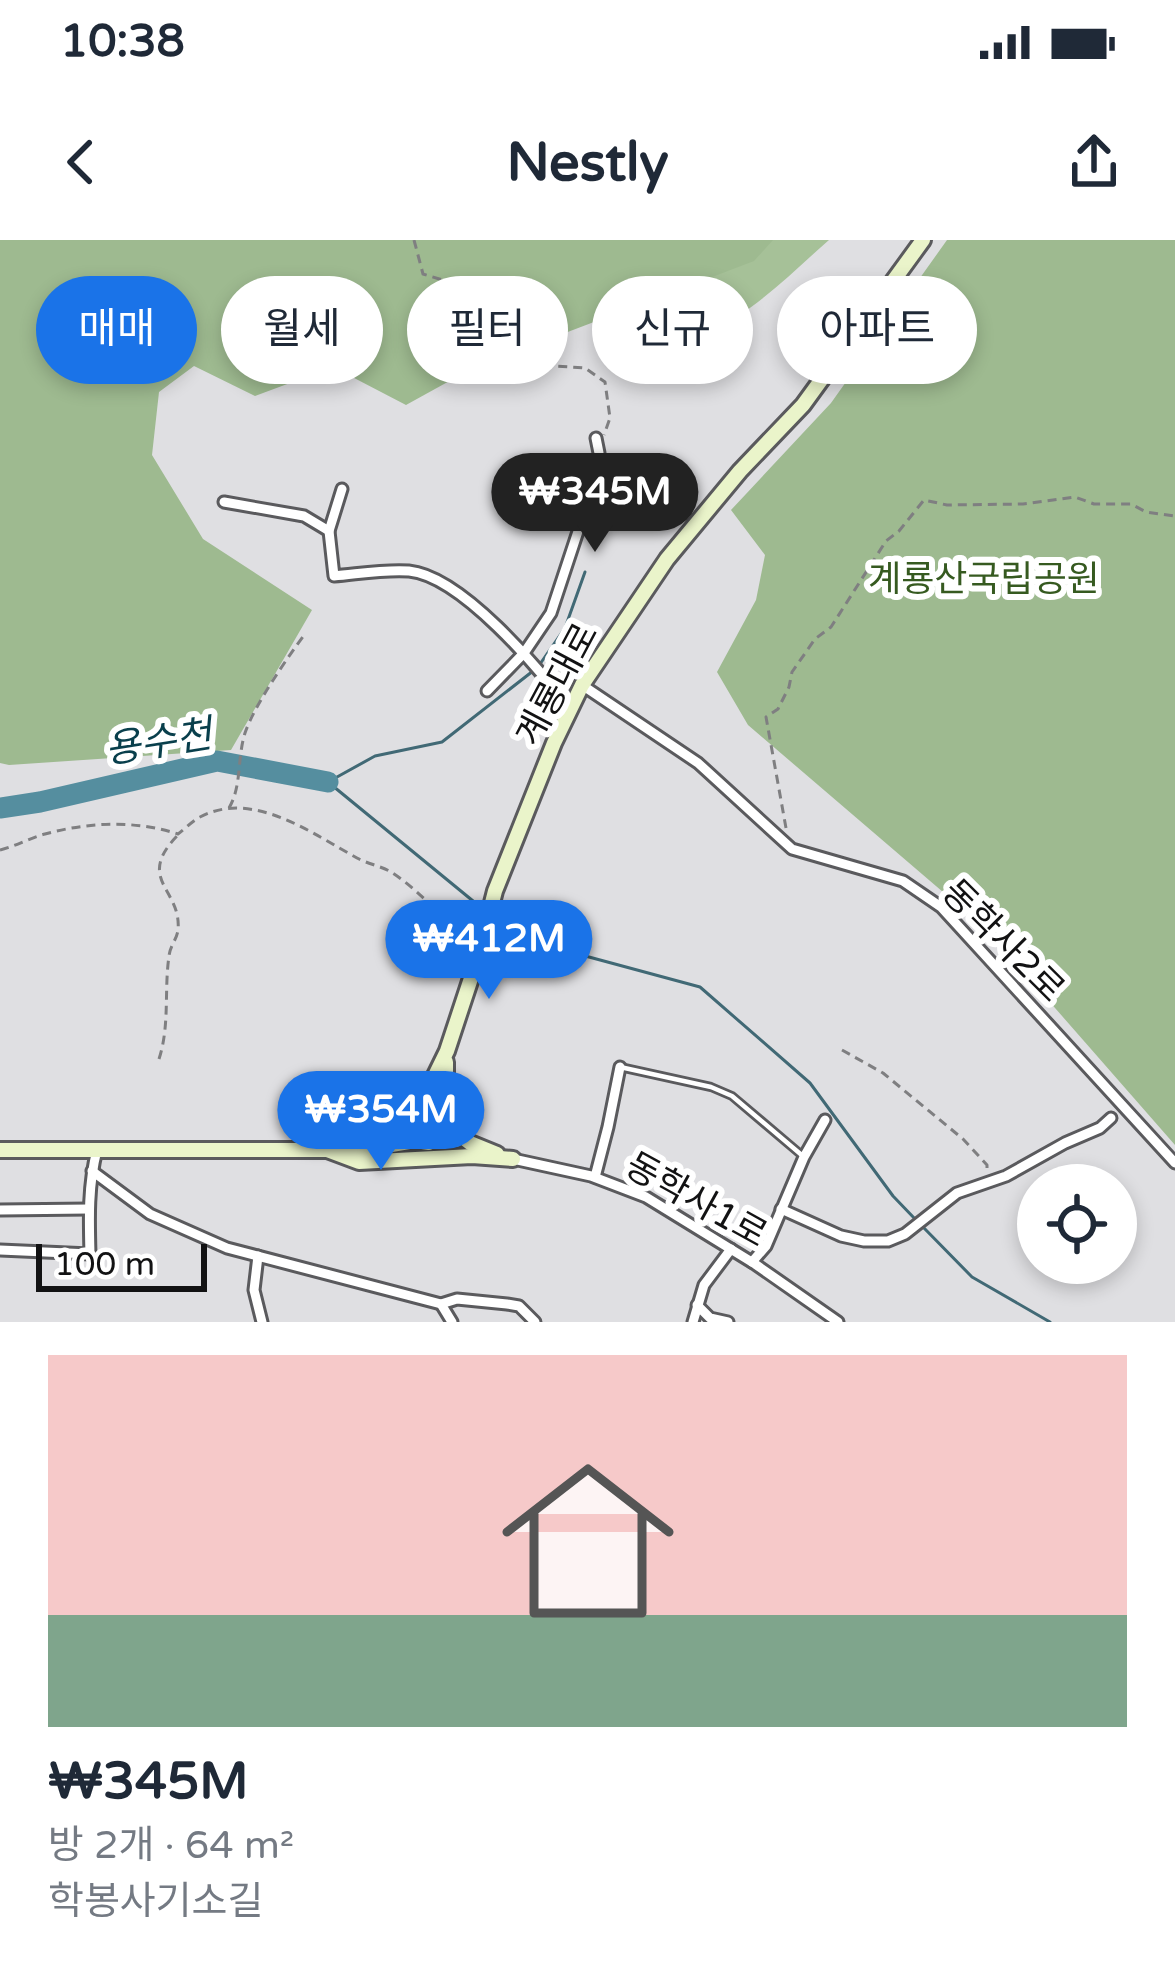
<!DOCTYPE html>
<html lang="ko">
<head>
<meta charset="utf-8">
<style>
	:root { --surface:#fff; --page:#f6f6f7; --text:#1f2937; --muted:#747a83; --line:#e0e1e3; --accent:#1a73e8 }
	body { margin:0; font-family:"Varela Round","Noto Sans KR",sans-serif; background:var(--page); color:var(--text); height:100vh; display:flex; flex-direction:column; font-size:45px; white-space:nowrap }
	* { box-sizing:border-box; margin:0 }
	p { font-size:39px; color:var(--muted) }
	.icon { flex:none; width:66px; height:66px; fill:none; stroke:currentColor; stroke-width:2; stroke-linecap:round; stroke-linejoin:round }
	.map { position:relative; height:1082px; overflow:hidden }
	.sheet { display:flex; flex-direction:column; background:var(--surface); flex:1 }
	.sheet>* { flex:none }
	.top-card { position:absolute; left:36px; top:36px; width:1104px; height:108px; display:flex; gap:24px }
	.tools { position:absolute; left:1017px; top:924px; display:grid; gap:24px }
	.tools a { display:grid; place-items:center; width:120px; height:120px; border-radius:50%; background:var(--surface); box-shadow:0 6px 18px #0003; font-size:60px }
	.scale { position:absolute; left:36px; bottom:30px; width:171px; box-sizing:border-box; padding-left:12px; border:6px solid #121213; border-top:0; font-size:33px; line-height:42px; white-space:nowrap; color:#121213; -webkit-text-stroke:9px #fff; paint-order:stroke }
	.price { position:absolute; translate:-50% -102px; padding:0 27px; border-radius:42px; background:var(--accent); color:#fff; font-size:39px; line-height:78px; filter:drop-shadow(0 3px 6px #0008) }
	.price::after { content:''; position:absolute; left:50%; top:72px; width:36px; height:27px; margin-left:-18px; background:inherit; clip-path:polygon(0 0,100% 0,50% 100%) }
	.price.current { background:#222; color:#fff }
	ul { padding:0; list-style:none }
	li { display:grid; align-content:center; gap:24px; height:636px; padding:0 48px }
	li+li { border-top:3px solid var(--line) }
	li span { display:grid; place-items:center; height:372px; border-radius:0px; color:#555 }
	li>.icon { margin-inline-start:auto }
	span .icon { width:216px; height:216px; fill:#fffc; stroke-width:1 }
	li b { font-size:51px }
	.pill { padding:0 42px; border-radius:54px; background:var(--surface); box-shadow:0 6px 18px #0003; font-size:42px; line-height:108px }
	.pill.current { background:var(--accent); color:#fff }
	.status { display:flex; justify-content:space-between; align-items:center; height:84px; padding:0 60px; background:var(--surface); direction:ltr }
	.status svg { height:33px; fill:currentColor }
	header { display:flex; justify-content:space-between; align-items:center; height:156px; padding:0 48px; background:var(--surface); font-size:54px; font-weight:700 }
	.map>svg:first-child { display:block }
</style>
</head>
<body>
<div class="status"><b>10:38</b><svg viewBox="0 0 49 12"><path d="M0 12V9h3v3zM5 12V6h3v6zM10 12V3h3v9zM15 12V0h3v12zM26 1h20v11H26zM47 4h2v5h-2z"/></svg></div>
<header><svg class="icon" aria-label="back" viewBox="0 0 24 24"><path d="M15 5l-7 7 7 7"/></svg>Nestly<svg class="icon" aria-label="share" viewBox="0 0 24 24"><path d="M12 15V3M7 8l5-5 5 5M5 13v7h14v-7"/></svg></header>
<div class="map">
<svg width="1175" height="1082" viewBox="0 0 1175 1082">
	<rect width="100%" height="100%" fill="#dfdfe2"/>
	<!-- green -->
	<path fill="#a6c198" d="M655 0H829C798 27 770 56 735 78L699 42 708 33Z"/>
	<!-- forest -->
	<g fill="#9eba90">
		<polygon points="0,0 773,0 754,21 473,128 406,165 333,127 255,156 194,126 159,152 152,215 203,299 312,370 231,510 9,525 0,523"/>
		<polygon points="947,0 1175,0 1175,905 985,688 748,485 717,432 756,360 765,315 731,270 831,163"/>
	</g>
	<g fill="none" stroke-linecap="round" stroke-linejoin="round">
		<!-- stream -->
		<g stroke="#416975" stroke-width="3">
			<polyline points="540,424 565,388 585,332"/>
			<polyline points="484,670 328,542 375,516 442,502 533,431"/>
			<polyline points="496,680 515,697 700,747 810,843 893,956 916,980"/>
			<polyline points="923,987 972,1037 1050,1082"/>
		</g>
		<!-- river -->
		<polyline stroke="#558e9f" stroke-width="21" points="0,568 40,562 217,521 328,542"/>
		<defs>
			<polyline id="lane" points="620,827 711,847 732,856 804,917"/>
			<g id="street">
				<path d="M342 249 329 291 334 336C358 334 385 329 409 331 461 336 539 428 569 469"/>
				<polyline points="224,262 304,276 329,291"/>
				<polyline points="582,445 698,523 792,609 903,641 941,667 1175,923"/>
				<polyline points="487,451 524,413 551,373 594,243 599,213 596,198"/>
				<polyline points="513,919 591,936 646,957 755,1024 838,1082"/>
				<polyline points="92,931 150,974 227,1008 441,1064 457,1059 507,1064 519,1066 535,1082"/>
				<polyline points="595,937 608,887 620,827"/>
				<polyline points="781,969 841,996 864,1001 888,1001 905,994 957,953 1006,936 1065,903 1100,888 1111,878"/>
				<polyline points="0,970 89,969"/>
				<path d="M0 1010 90 1014C89 979 88 945 97 910"/>
				<polyline points="258,1016 254,1050 262,1082"/>
				<polyline points="752,1022 766,1006 804,917 825,880"/>
				<polyline points="441,1064 452,1082"/>
				<polyline points="697,1065 710,1078 728,1082"/>
				<polyline points="693,1082 704,1045 731,1009"/>
			</g>
			<g id="secondary">
				<polyline points="446,884 470,903 497,914"/>
				<polyline points="0,910 327,910 359,922 472,916 513,919"/>
				<polyline points="327,910 340,903 365,897 393,886 426,854 447,811 479,714 495,651 554,503 582,445 667,319 740,231 803,165 923,0"/>
				<polyline points="344,913 415,901 429,903 441,896 446,884 446,822"/>
			</g>
		</defs>
		<!-- lane casing -->
		<use href="#lane" stroke="#5a5a5d" stroke-width="10"/>
		<!-- street casing -->
		<use href="#street" stroke="#5a5a5d" stroke-width="15"/>
		<!-- secondary casing -->
		<use href="#secondary" stroke="#5a5a5d" stroke-width="20"/>
		<!-- path -->
		<g stroke="#7f7f81" stroke-width="3" stroke-dasharray="9 6" stroke-linecap="butt">
			<polyline points="414,0 423,34 456,44 472,82 489,96 539,125 585,128 605,142 610,178 604,195"/>
			<path d="M229 568C242 546 237 518 245 493 254 466 287 418 305 394"/>
			<polyline points="786,588 766,477 778,469 789,447 792,432 815,399 831,387 886,301 899,291 924,260 947,265 1023,264 1075,257 1094,264 1131,264 1146,272 1175,276"/>
			<path d="M0 610C16 606 30 598 45 594 89 582 135 580 178 594 185 589 192 581 200 577 253 549 313 594 357 618 368 624 381 626 391 632 419 650 443 678 467 702"/>
			<polyline points="842,810 883,833 963,899 987,925 987,929"/>
			<path d="M159 819C170 785 164 751 169 716 170 706 177 699 178 690 182 649 135 640 177 596"/>
		</g>
		<!-- lane -->
		<use href="#lane" stroke="#fff" stroke-width="4.5"/>
		<!-- street -->
		<use href="#street" stroke="#fff" stroke-width="9"/>
		<!-- secondary -->
		<use href="#secondary" stroke="#eaf4ca" stroke-width="14"/>
	</g>
	<g text-anchor="middle" stroke-width="12" stroke-linejoin="round" paint-order="stroke">
		<!-- park labels -->
		<g font-size="36" fill="#365a20" stroke="#fff">
			<text x="984" y="351">계룡산국립공원</text>
		</g>
		<!-- street labels -->
		<g font-size="36" fill="#121213" stroke="#fff">
			<text transform="translate(556 444) rotate(-62)" y="13">계룡대로</text>
			<text transform="translate(1004 700) rotate(45)" y="13">동학사2로</text>
			<text transform="translate(697 959) rotate(29)" y="13">동학사1로</text>
		</g>
		<!-- water labels -->
		<g font-size="39" font-style="italic" fill="#093f4c" stroke="#fff">
			<text transform="translate(158 501) rotate(-9)" y="14">용수천</text>
		</g>
	</g>
</svg>
<div class="tools">
<a><svg class="icon" aria-label="locate" viewBox="0 0 24 24"><circle cx="12" cy="12" r="6"/><path d="M12 2v4M12 18v4M2 12h4M18 12h4"/></svg></a>
</div>
<div class="scale">100 m</div>
<b class="price current" style="left:595px;top:315px">₩345M</b>
<b class="price" style="left:489px;top:762px">₩412M</b>
<b class="price" style="left:381px;top:933px">₩354M</b>
<div class="top-card">
<a class="pill current">매매</a>
<a class="pill">월세</a>
<a class="pill">필터</a>
<a class="pill">신규</a>
<a class="pill">아파트</a>
</div>
</div>
<section class="sheet">
<ul>
<li><span style="background:linear-gradient(#f6c9c9 70%,#7fa58c 0)"><svg class="icon" aria-label="home" viewBox="0 0 24 24"><path d="M3 11l9-7 9 7M6 9v11h12V9"/></svg></span><div><b>₩345M</b><p>방 2개 · 64 m²</p><p>학봉사기소길</p></div></li>
</ul>
</section>
</body>
</html>
